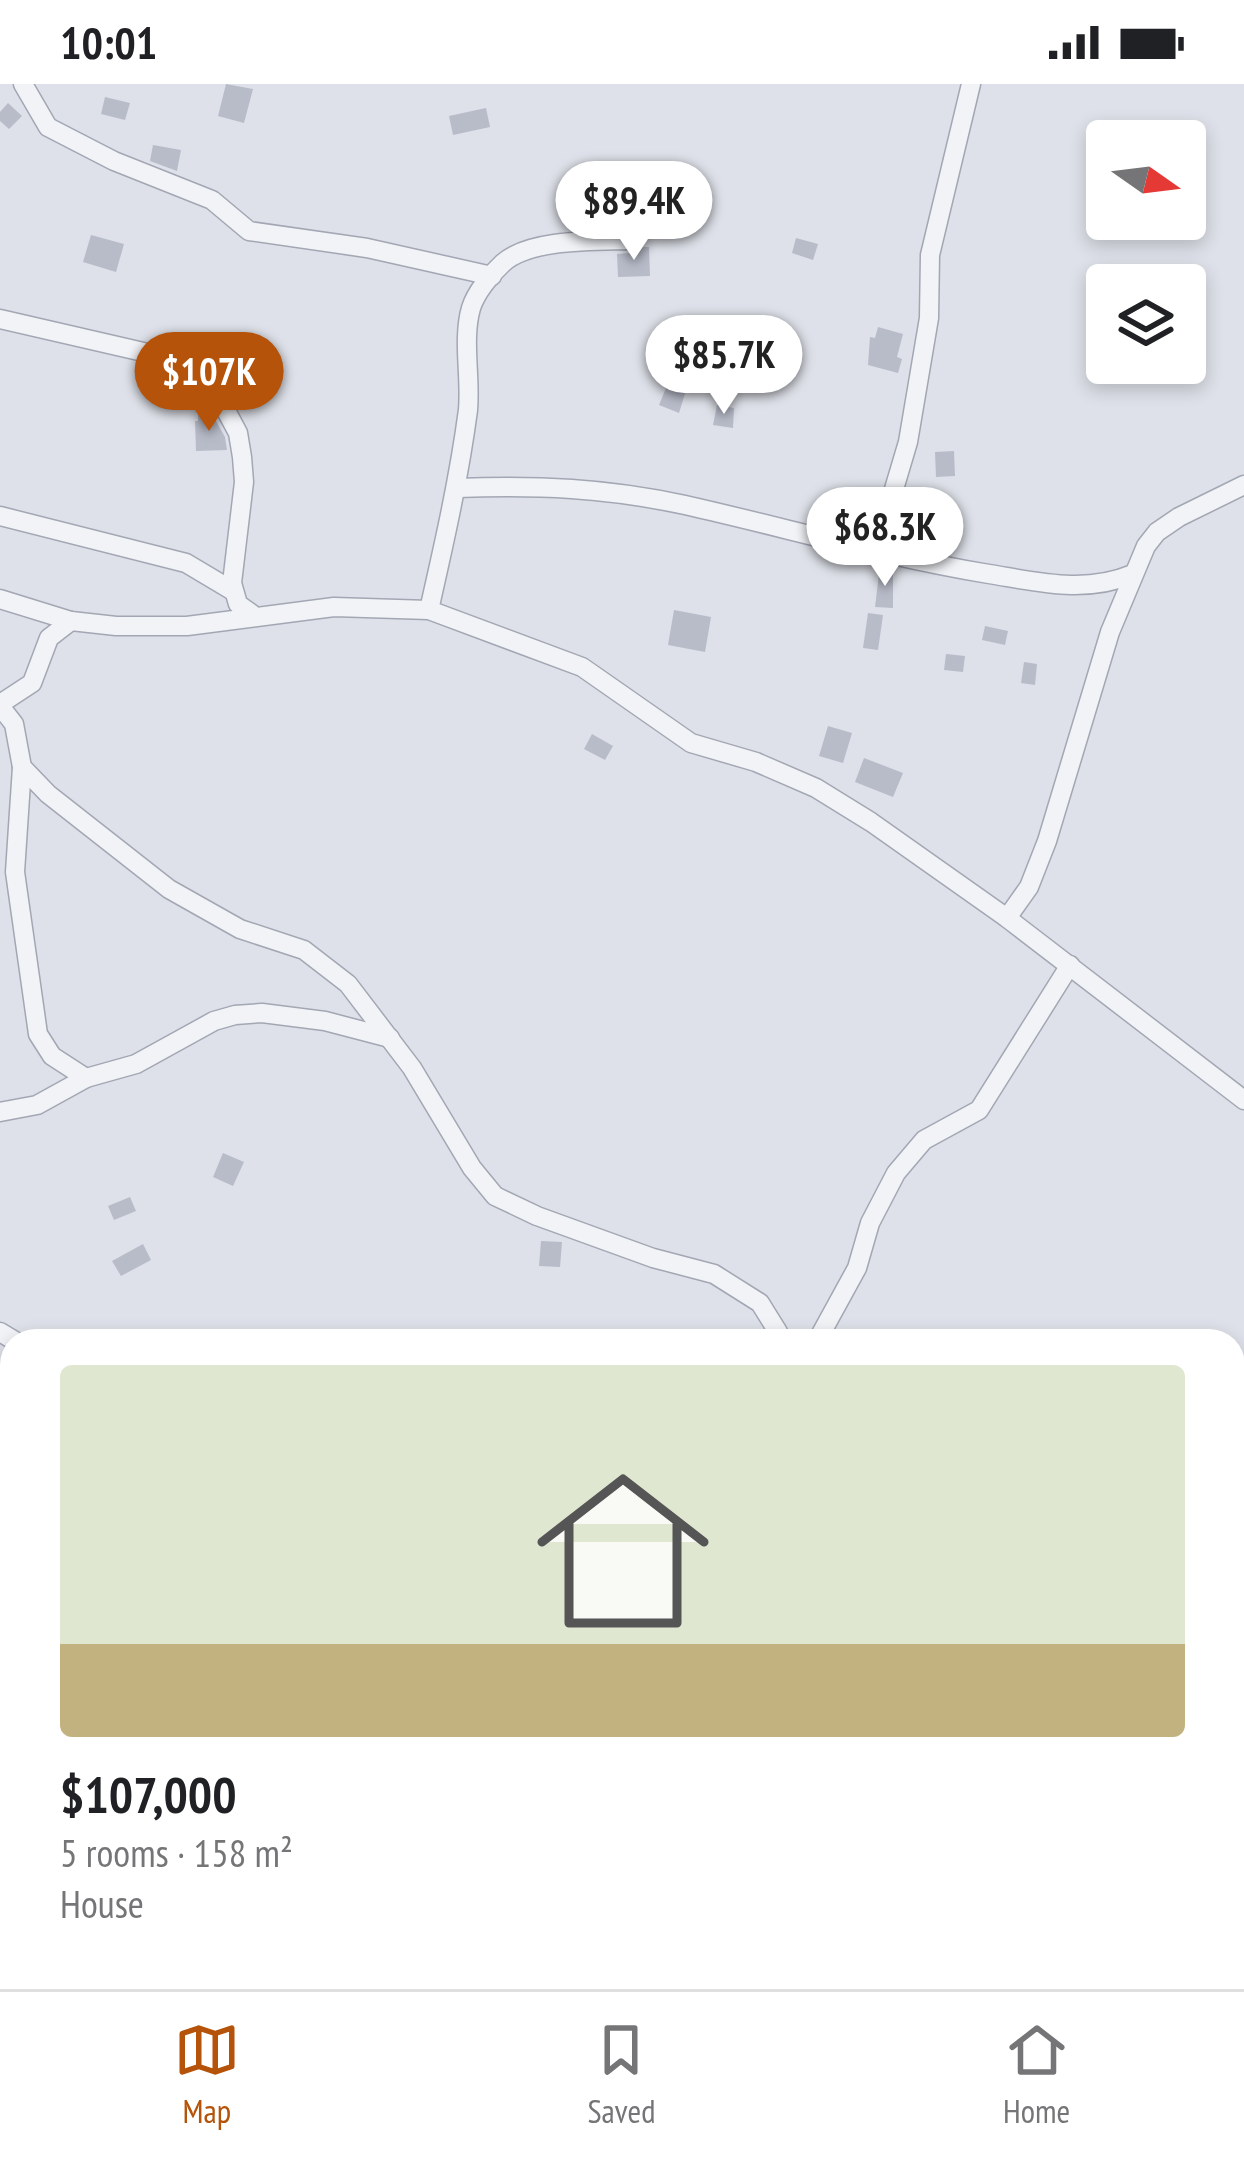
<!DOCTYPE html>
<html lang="en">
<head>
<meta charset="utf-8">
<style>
	:root { --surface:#fff; --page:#f2f2f2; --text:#202124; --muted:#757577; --line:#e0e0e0; --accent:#b45309 }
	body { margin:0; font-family:"PT Sans Narrow",sans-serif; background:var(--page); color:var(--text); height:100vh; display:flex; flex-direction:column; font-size:45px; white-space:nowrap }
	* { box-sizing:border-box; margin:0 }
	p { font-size:39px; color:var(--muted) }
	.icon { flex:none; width:66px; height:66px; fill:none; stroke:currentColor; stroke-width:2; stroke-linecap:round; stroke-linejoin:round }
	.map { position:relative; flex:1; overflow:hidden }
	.side { position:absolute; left:0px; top:1245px; width:1245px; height:660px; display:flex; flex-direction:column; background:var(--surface); border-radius:36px 36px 0 0; box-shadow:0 6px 18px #0003 }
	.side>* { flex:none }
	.needle { width:78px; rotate:104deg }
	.fabs { position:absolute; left:1086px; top:36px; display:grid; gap:24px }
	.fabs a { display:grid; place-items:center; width:120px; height:120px; border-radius:12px; background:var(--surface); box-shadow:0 6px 18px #0003; font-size:60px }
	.price { position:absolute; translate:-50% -102px; padding:0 27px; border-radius:42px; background:#fff; color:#222; font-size:39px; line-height:78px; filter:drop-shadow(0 3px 6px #0008) }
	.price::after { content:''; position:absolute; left:50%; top:72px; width:36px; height:27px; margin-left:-18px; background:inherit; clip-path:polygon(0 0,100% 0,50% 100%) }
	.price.current { background:var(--accent); color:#fff }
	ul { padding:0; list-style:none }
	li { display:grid; align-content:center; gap:24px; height:636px; padding:0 60px }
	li+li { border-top:3px solid var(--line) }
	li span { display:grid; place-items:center; height:372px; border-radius:12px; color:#555 }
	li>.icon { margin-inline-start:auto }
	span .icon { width:216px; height:216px; fill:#fffc; stroke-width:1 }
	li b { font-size:51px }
	.status { display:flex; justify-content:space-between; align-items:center; height:84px; padding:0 60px; background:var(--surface); direction:ltr }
	.status svg { height:33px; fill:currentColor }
	.tabs { display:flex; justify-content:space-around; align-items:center; height:168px; border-top:3px solid var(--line); background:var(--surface); font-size:33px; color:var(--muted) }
	.tabs a { display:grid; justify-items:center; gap:6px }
	.tabs .current { color:var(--accent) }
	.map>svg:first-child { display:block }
</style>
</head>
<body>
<div class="status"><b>10:01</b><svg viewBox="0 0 49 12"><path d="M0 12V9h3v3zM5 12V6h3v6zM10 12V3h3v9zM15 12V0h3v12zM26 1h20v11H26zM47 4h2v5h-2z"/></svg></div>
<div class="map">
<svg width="1244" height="1905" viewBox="0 0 1244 1905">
	<rect width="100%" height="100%" fill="#dee1e9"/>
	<!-- building -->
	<g fill="#b8bcc9">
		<polygon points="226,0 253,5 244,39 218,32"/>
		<polygon points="105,13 130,19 125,36 101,30"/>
		<polygon points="8,19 22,32 9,45 0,37 0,28"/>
		<polygon points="486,24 490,43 453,51 449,32"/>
		<polygon points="153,61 181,66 177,87 150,77"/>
		<polygon points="91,151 124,160 116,188 83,178"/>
		<polygon points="796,154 818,160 813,176 792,169"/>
		<polygon points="640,163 649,163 650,192 618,193 617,170 630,169"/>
		<polygon points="878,243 903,250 897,273 902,275 898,289 868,281 870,253 875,254"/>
		<polygon points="668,299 687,303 679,329 659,321"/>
		<polygon points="717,321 734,324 733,344 713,341"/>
		<polygon points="208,323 225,353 227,366 196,367 195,337 198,337 198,328 209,328"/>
		<polygon points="954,367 955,392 936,393 935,368"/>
		<polygon points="880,482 893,485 893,524 875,523"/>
		<polygon points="674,526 711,533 705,568 668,561"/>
		<polygon points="868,529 883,531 878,566 863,564"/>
		<polygon points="985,542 1008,547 1005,561 982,556"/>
		<polygon points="946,570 965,572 963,588 944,586"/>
		<polygon points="1024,578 1037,580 1035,601 1021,599"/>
		<polygon points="828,642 852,649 843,679 819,672"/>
		<polygon points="592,650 613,662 605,676 584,665"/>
		<polygon points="864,674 903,689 893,713 855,698"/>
		<polygon points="223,1069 244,1078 233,1102 213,1093"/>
		<polygon points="130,1113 136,1127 114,1136 108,1122"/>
		<polygon points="541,1157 562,1158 560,1183 539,1182"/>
		<polygon points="143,1160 151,1176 121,1192 112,1177"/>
	</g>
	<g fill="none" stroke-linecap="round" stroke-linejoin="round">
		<defs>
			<g id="minor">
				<polyline points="23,0 48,43 114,77 212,116 249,147 367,164 492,192"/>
				<polyline points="0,235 178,276 213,302 238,349 242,373 244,398 232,499 238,520 252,530"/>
				<path d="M457 404C538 401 606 404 685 421 787 444 886 473 989 490 1039 498 1085 510 1133 490"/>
				<polyline points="0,432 186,479 233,507"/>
				<polyline points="875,469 908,358 929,234 930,171 971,0"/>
				<polyline points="0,515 71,537 116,542 187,542 334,523 429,526 582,583 691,659 756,678 816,704 871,738 1007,834 1244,1016"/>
				<path d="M429 526C444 460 459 394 468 326 471 293 462 255 471 224 476 208 491 190 503 179 529 155 595 157 629 156"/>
				<polyline points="0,620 32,599 49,554 71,537"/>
				<polyline points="0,622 14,640 22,683 48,710 169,805 240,845 304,866 348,900 412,984 472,1084 495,1112 537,1132 653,1174 714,1190 760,1219 778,1248 779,1257"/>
				<polyline points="22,683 15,788 38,950 52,972 86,994"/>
				<polyline points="1007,834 1029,803 1047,757 1110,548 1146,462 1157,448 1179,433 1244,401"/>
				<polyline points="0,1028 37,1021 86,994 136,980 214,937 235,931 262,929 325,937 390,954"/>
				<polyline points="0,1248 15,1257"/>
				<polyline points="817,1257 857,1184 870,1139 896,1089 924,1056 979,1026 1070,881"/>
				<polyline points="0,1429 12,1398"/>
				<polyline points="1233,1471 1244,1462"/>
				<polyline points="347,1905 352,1893"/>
				<polyline points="881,1905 886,1893"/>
			</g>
		</defs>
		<!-- minor casing -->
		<use href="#minor" stroke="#a3a7b3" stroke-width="21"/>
		<!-- minor -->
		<use href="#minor" stroke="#f1f3f7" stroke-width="18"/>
	</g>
</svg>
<div class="fabs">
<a><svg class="needle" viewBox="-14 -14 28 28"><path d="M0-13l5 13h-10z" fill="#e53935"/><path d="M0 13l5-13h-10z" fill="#757577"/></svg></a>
<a><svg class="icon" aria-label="layers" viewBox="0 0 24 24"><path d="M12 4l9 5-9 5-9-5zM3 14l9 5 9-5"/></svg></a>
</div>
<b class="price" style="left:634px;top:179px">$89.4K</b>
<b class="price" style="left:724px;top:333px">$85.7K</b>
<b class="price current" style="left:209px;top:350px">$107K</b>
<b class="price" style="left:885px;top:505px">$68.3K</b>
<section class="side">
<ul>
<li><span style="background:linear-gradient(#dfe7d0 75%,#c2b280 0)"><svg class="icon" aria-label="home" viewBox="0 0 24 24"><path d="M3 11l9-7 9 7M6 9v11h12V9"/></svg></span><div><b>$107,000</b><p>5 rooms · 158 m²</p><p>House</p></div></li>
</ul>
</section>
</div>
<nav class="tabs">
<a class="current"><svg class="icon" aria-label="map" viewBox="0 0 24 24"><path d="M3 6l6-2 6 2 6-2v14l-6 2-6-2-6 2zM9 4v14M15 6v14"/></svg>Map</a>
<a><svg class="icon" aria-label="saved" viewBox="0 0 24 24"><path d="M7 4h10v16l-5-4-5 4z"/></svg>Saved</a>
<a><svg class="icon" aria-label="home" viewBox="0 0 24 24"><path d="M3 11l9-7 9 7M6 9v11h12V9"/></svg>Home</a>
</nav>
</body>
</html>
